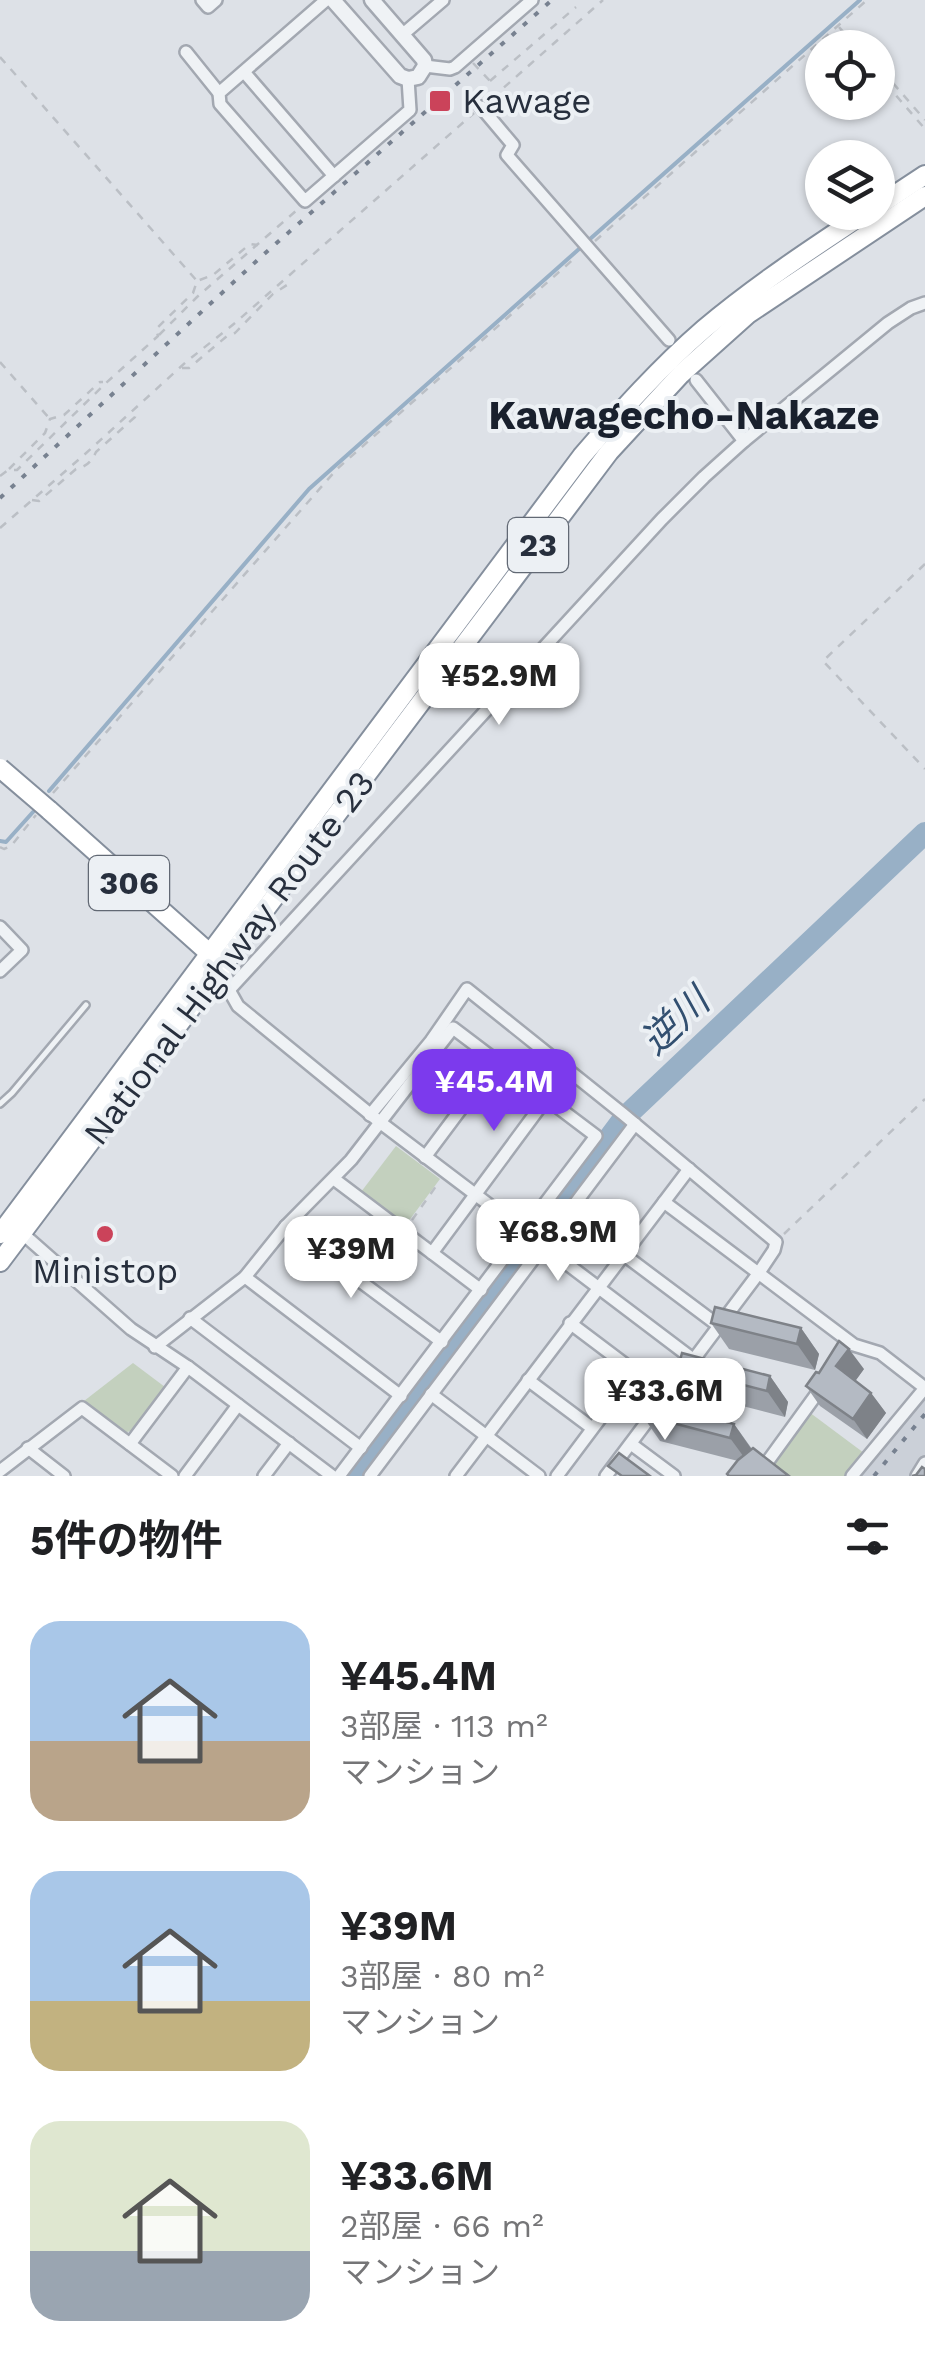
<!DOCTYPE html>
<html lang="ja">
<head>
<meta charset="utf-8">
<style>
	:root { --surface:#fff; --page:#f2f2f2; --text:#202124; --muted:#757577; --accent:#7c3aed }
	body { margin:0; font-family:"Work Sans","Noto Sans JP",sans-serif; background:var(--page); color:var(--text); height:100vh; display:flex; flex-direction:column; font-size:38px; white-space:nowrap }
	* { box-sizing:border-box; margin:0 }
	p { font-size:32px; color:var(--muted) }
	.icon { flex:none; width:55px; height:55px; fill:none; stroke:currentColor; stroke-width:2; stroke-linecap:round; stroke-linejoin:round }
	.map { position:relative; height:1476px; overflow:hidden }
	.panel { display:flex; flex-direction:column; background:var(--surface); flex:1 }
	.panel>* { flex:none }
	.buttons { position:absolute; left:805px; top:30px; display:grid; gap:20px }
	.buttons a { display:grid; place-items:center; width:90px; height:90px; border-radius:50%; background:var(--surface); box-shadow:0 2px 8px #0004; font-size:50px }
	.price { position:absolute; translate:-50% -85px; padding:0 22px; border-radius:20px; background:#fff; color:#222; font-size:32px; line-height:65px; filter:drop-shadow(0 2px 5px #0008) }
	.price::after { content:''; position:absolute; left:50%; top:60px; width:30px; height:22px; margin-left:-15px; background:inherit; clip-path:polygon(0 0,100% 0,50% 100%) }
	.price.on { background:var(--accent); color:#fff }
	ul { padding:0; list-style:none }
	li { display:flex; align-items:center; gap:30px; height:250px; padding:0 30px }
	li span { display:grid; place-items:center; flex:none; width:280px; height:200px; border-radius:30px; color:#555 }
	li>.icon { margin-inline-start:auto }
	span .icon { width:120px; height:120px; fill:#fffc; stroke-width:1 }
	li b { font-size:42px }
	h2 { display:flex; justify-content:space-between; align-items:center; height:120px; padding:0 30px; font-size:42px }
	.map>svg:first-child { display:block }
</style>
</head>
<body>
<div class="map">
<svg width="925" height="1476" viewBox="0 0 925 1476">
	<rect width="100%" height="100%" fill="#dde1e7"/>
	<!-- built -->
	<polygon fill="#cbd0d8" points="925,1395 925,1455 911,1476 862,1476"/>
	<!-- green -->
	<g fill="#c3d0be">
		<polygon points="396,1146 440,1179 405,1226 361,1192"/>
		<polygon points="133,1363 165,1387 131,1431 123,1433 84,1401"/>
		<polygon points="809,1412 864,1453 845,1476 784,1476 770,1465"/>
	</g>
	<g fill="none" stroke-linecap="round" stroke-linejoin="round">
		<!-- stream -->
		<g stroke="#98b0c6" stroke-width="4">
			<polyline points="590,239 860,0"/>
			<polyline points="49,791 309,489 579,249"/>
			<polyline points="0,841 6,842 33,812"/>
		</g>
		<!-- river -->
		<polyline stroke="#98b0c6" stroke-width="22" points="357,1476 624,1118 925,833"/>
		<defs>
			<polyline id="service" points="0,1104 12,1093 86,1005"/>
			<g id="minor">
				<polyline points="202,0 208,7 216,0"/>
				<polyline points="326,0 219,93 220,104 305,201 410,110 408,79"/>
				<polyline points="402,35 443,0"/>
				<polyline points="186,52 219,93"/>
				<polyline points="425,66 450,69 455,67 532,0"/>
				<polyline points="244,72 334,176"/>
				<polyline points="481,107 513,145 507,155 669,340"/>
				<polyline points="696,380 744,441"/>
				<polyline points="0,927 22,950 0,971"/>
				<polyline points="224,965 229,990 238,1006 381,1123 694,1360"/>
				<polyline points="229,990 662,519 704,477 744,441 888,323 911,308 925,303"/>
				<polyline points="428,1061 472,1095"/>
				<polyline points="370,1115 431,1041 467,989 623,1114 776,1242 774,1250 758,1274 606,1476"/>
				<polyline points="425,1157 496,1062"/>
				<polyline points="334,1179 481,1290"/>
				<polyline points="664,1202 689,1169"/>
				<polyline points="286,1226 442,1342"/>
				<polyline points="22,1233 131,1329 188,1367 332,1476"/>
				<polyline points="432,1253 546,1099"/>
				<polyline points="623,1254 719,1326"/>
				<polyline points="245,1277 401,1396"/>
				<polyline points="190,1318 361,1448"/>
				<polyline points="155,1347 245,1277 286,1226 351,1160 453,1028 596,1136 339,1476"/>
				<polyline points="528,1380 592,1428"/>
				<polyline points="431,1394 539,1476"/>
				<polyline points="130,1444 188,1367"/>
				<polyline points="631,1444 674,1476"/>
				<polyline points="28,1448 64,1476"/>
				<polyline points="0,1471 82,1408 172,1476"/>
				<polyline points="185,1476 238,1405"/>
				<polyline points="264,1476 289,1443"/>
				<polyline points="370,1476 635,1124"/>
				<polyline points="456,1476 664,1202 854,1345 880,1353 925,1388 852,1476"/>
				<polyline points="557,1476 635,1372 570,1323"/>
				<polyline points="750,1476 768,1461 821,1388"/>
				<polyline points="917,1476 925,1463"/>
			</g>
			<polyline id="tertiary" points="333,0 400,76 408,79 418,77 425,66 424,60 372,0"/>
			<g id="trunk">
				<polyline points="878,206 925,175"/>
				<polyline points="49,810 217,960"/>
				<path d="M0 1234 582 456C620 412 660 367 704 329 755 286 811 249 867 212"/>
				<polyline points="0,1262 609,452 681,374 748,314 925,196"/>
			</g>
		</defs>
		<!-- service casing -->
		<use href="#service" stroke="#a3a8b1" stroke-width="10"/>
		<!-- minor casing -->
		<use href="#minor" stroke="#a3a8b1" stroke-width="16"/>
		<!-- tertiary casing -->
		<use href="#tertiary" stroke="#a3a8b1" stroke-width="19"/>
		<!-- trunk casing -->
		<use href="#trunk" stroke="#858f9d" stroke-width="22"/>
		<!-- path -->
		<g stroke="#bbbfc5" stroke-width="2.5" stroke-dasharray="8 8" stroke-linecap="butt">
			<polyline points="839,27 857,48"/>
			<polyline points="0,57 197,281"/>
			<polyline points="878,70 881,78 925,129"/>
			<polyline points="881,73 886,75 925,120"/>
			<polyline points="490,81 576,7"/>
			<polyline points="492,98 603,0"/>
			<polyline points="595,241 867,0"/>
			<polyline points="159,335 197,297 297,210"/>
			<polyline points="0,362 49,418"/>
			<polyline points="182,368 189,368 227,336 235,333 273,294 287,285 287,280"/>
			<polyline points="9,469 45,433 50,419 64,415 100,382 103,382"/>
			<polyline points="0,476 8,470 17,470 106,383 158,336 156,329 193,293 197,281 213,275 250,244 258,245"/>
			<path d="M32 500 39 501 76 469C86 467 92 461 96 452L135 417 134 411"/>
			<polyline points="0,528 84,455 186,362 235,323 474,113"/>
			<polyline points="925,564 823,661 925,769"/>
			<polyline points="53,793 337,469 577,256"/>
			<polyline points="0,847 4,849 11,846 36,815"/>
			<polyline points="412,1220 439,1182"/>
			<polyline points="784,1234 925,1099"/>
		</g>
		<!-- service -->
		<use href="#service" stroke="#eff2f5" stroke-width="5"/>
		<!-- minor -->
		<use href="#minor" stroke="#eff2f5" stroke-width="11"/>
		<!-- tertiary -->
		<use href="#tertiary" stroke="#eff2f5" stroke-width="14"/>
		<!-- trunk -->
		<use href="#trunk" stroke="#fff" stroke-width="18"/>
		<!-- rail -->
		<g stroke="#778190" stroke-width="4" stroke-dasharray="5 10" stroke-linecap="butt">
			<polyline points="0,498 263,255 552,0"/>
			<polyline points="874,1476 925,1414"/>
		</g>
		<defs>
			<polyline id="trunk-bridge" points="0,768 49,810"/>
		</defs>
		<!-- trunk-bridge casing -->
		<use href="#trunk-bridge" stroke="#858f9d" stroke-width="22" stroke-linecap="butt"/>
		<!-- path-bridge -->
		<polyline stroke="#bbbfc5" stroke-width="2.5" stroke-dasharray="8 8" stroke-linecap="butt" points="473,63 490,81"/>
		<!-- trunk-bridge -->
		<use href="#trunk-bridge" stroke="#fff" stroke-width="18"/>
	</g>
	<!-- wall -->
	<g fill="#9ba0a8">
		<polygon points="711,1323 801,1328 819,1354 815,1370 729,1349"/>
		<polygon points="678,1368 770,1376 788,1402 785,1417 696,1394"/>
		<polygon points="864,1369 855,1381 871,1393 886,1413 867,1439 820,1406 806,1386 819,1373"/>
		<polygon points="642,1415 734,1424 752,1449 738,1461 660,1441"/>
	</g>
	<!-- shaded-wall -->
	<g fill="#7e8288">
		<polygon points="801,1328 819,1354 815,1370 797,1344"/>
		<polygon points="849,1349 864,1369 851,1387 836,1366"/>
		<polygon points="770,1376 788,1402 785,1417 767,1391"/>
		<polygon points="871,1393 886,1413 867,1439 853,1419"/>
		<polygon points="734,1424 752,1450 749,1464 730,1438"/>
	</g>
	<!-- building -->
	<g fill="#b4bac3" stroke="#7e8288" stroke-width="2.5">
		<polygon points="715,1307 801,1328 797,1344 711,1323"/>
		<polygon points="839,1341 849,1349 836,1366 871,1393 853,1419 806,1386 816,1372 819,1373"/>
		<polygon points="682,1353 770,1376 767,1391 678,1368"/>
		<polygon points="646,1400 734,1424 730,1438 642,1415"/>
		<polygon points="753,1448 789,1476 729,1476 727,1474 738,1460"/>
		<polygon points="619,1453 650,1476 622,1476 608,1466"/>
		<polygon points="922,1467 925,1469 925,1476 912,1476 916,1475"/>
	</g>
	<!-- markers -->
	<g fill="#cb435a" stroke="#ecf0f4" stroke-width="4">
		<rect x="428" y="89" width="24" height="24" rx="5"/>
		<circle cx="105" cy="1234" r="10"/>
	</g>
	<g text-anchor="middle" stroke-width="8" stroke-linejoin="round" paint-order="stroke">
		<!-- shield labels -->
		<g fill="#ecf0f4" stroke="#626974" stroke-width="2.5">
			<rect x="508" y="518" width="60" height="54" rx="8"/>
			<rect x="89" y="856" width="80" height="54" rx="8"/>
		</g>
		<g font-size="32" font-weight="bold" fill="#272f3d">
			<text x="538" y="556">23</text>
			<text x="129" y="894">306</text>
		</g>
		<!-- poi labels -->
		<g font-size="35" fill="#272f3d" stroke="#ecf0f4" text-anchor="start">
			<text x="462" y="113">Kawage</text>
			<text x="105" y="1283" text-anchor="middle">Ministop</text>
		</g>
		<!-- street labels -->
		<g font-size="35" fill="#272f3d" stroke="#ecf0f4">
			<text transform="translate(229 958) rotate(-53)" y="12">National Highway Route 23</text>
		</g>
		<!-- water labels -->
		<g font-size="38" font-style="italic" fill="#324f70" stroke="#ecf0f4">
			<text transform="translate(675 1021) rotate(-43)" y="13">逆川</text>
		</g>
		<!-- quarter labels -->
		<g font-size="40" font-weight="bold" fill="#19202d" stroke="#ecf0f4">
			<text x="684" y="429">Kawagecho-Nakaze</text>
		</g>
	</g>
</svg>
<div class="buttons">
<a><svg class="icon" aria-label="locate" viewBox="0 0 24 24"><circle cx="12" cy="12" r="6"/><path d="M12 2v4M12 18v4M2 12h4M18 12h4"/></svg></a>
<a><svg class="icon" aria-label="layers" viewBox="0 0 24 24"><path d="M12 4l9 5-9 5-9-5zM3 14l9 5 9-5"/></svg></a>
</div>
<b class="price" style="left:499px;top:728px">¥52.9M</b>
<b class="price on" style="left:494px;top:1134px">¥45.4M</b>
<b class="price" style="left:558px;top:1284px">¥68.9M</b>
<b class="price" style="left:351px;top:1301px">¥39M</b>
<b class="price" style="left:665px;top:1443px">¥33.6M</b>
</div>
<section class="panel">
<h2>5件の物件<svg class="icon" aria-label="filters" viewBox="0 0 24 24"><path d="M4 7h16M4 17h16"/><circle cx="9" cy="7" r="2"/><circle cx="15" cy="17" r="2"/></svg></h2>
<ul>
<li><span style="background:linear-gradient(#a9c7e8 60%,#b9a48a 0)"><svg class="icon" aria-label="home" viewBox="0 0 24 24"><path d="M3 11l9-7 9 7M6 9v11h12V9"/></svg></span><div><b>¥45.4M</b><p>3部屋 · 113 m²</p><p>マンション</p></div></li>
<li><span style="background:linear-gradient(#a9c7e8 65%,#c2b280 0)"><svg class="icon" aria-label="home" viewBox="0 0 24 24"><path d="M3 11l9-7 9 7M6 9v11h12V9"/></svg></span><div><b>¥39M</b><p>3部屋 · 80 m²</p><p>マンション</p></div></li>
<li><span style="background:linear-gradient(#dfe7d0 65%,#9aa5b1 0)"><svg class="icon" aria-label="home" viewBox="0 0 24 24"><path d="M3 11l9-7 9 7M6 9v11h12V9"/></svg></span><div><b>¥33.6M</b><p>2部屋 · 66 m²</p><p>マンション</p></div></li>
</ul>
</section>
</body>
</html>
